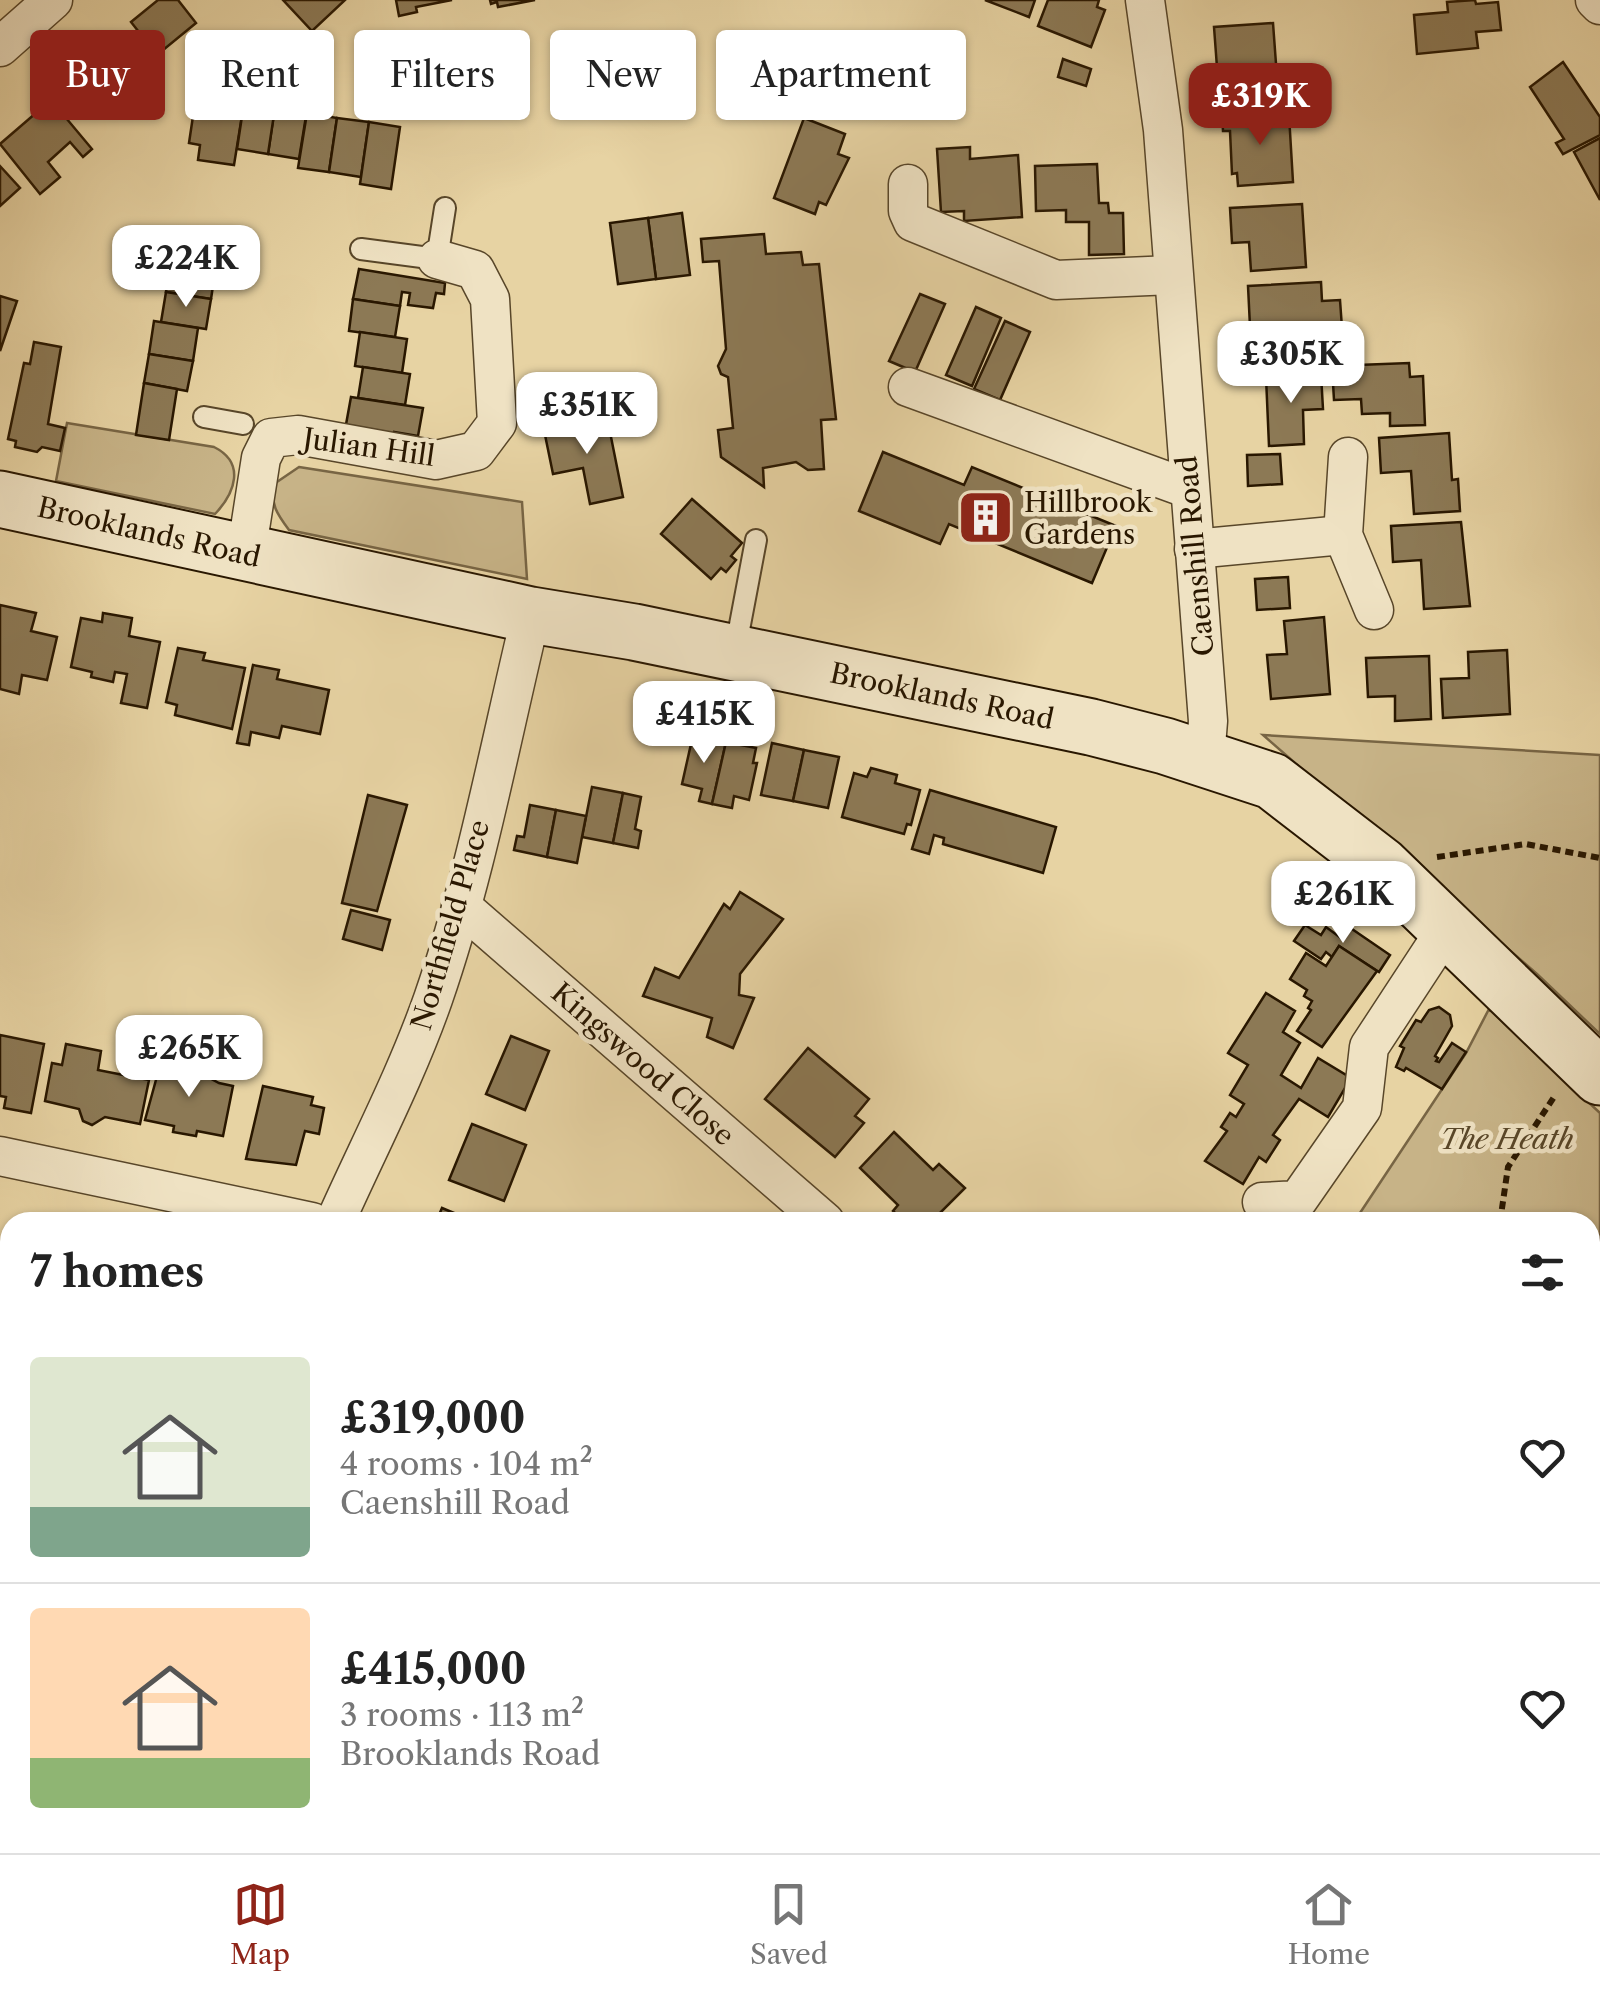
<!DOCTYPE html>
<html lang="en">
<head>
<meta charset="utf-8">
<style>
	:root { --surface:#fff; --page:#f2f2f2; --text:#222; --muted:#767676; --line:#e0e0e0; --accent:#8f2418 }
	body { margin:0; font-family:"Libre Caslon Text",serif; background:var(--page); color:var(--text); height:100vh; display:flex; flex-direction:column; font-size:38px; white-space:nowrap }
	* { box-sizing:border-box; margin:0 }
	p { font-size:32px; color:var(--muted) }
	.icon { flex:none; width:55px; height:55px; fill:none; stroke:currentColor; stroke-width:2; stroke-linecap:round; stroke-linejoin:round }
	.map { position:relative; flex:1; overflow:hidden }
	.side { position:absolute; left:0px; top:1212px; width:1600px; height:642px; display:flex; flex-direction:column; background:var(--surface); border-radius:30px 30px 0 0; box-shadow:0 2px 8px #0004 }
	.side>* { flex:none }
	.banner { position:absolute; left:30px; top:30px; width:1000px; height:90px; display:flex; gap:20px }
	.price { position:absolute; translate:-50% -85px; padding:0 22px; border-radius:20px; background:#fff; color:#222; font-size:32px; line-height:65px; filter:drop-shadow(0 2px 5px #0008) }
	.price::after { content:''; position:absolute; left:50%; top:60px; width:30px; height:22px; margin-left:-15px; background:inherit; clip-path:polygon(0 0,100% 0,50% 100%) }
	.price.on { background:var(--accent); color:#fff }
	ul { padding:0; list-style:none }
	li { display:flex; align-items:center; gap:30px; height:250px; padding:0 30px }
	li+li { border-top:2px solid var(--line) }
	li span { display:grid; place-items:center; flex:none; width:280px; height:200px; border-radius:10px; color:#555 }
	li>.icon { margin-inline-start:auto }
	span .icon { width:120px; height:120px; fill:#fffc; stroke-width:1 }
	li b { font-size:42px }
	h2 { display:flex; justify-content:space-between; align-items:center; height:120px; padding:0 30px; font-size:42px }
	.chip { padding:0 35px; border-radius:10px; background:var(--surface); box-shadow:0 2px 8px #0004; font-size:35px; line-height:90px }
	.chip.on { background:var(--accent); color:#fff }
	.tabs { display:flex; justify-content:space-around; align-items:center; height:140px; border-top:2px solid var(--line); background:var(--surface); font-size:28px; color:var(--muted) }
	.tabs a { display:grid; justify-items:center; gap:5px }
	.tabs .on { color:var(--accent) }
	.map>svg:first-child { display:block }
</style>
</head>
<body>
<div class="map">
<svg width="1600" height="1853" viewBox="0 0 1600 1853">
	<rect width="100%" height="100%" fill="#e7d3a3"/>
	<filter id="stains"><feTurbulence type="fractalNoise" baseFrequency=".002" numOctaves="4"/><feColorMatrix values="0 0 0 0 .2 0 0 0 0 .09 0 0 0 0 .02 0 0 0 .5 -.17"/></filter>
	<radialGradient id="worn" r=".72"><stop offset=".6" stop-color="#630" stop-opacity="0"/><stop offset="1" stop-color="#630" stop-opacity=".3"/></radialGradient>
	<!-- green -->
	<g fill="#c7b387" stroke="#786544" stroke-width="2.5">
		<path d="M67 423 214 447C246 463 235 493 215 514L56 481Z"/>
		<path d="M299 467 522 502 527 579 289 530C277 514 270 504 274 484Z"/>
		<polygon points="1263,735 1600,755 1600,1034 1537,974"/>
		<polygon points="1489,1009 1600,1113 1600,1853 936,1853 941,1845 1590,1845 1590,1222 1354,1222 1466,1053"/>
		<polygon points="0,1485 10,1486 10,1845 128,1845 130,1853 0,1853"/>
	</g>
	<!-- building -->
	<g fill="#8c7955" stroke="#291700" stroke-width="2.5">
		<polygon points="158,0 178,0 196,23 157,55 131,22"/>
		<polygon points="283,0 345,0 312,31"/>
		<polygon points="396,0 452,0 416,7 417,12 399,16"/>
		<polygon points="490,0 535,0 498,7 497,2 491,4"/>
		<polygon points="985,0 1035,0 1029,17"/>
		<polygon points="1048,0 1099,0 1097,7 1105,10 1091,47 1038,26"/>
		<polygon points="1475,0 1476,4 1498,2 1501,30 1476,32 1478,48 1417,54 1414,15 1448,12 1447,2"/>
		<polygon points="1273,23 1278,91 1259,92 1260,105 1220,108 1214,27"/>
		<polygon points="110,42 140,75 127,88 123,83 90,113 63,84"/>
		<polygon points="1063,59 1091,69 1086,86 1058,77"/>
		<polygon points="1563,62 1600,117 1600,135 1563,154 1556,143 1564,139 1530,87"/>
		<polygon points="196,96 244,103 234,165 198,160 200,145 189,143"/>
		<polygon points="51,100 92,149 83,157 70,142 48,162 60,177 40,194 0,144"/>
		<polygon points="276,100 308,104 299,159 268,154"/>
		<polygon points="244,103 275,108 268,154 237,149"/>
		<polygon points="1261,110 1261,117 1289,115 1293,182 1238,186 1237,173 1232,174 1230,131 1223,131 1222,113"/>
		<polygon points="307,113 337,118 329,172 298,168"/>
		<polygon points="337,118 369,122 361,177 329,172"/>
		<polygon points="804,118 845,134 838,154 849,158 826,205 819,202 815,214 774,198"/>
		<polygon points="369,122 400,127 391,189 360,184"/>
		<polygon points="1600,138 1600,200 1574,152"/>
		<polygon points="970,147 970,159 1018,155 1022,217 964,221 964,211 941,212 937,149"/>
		<polygon points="1097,164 1099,203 1108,203 1109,213 1123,213 1124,254 1089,255 1089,222 1066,222 1066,210 1036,211 1035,166"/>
		<polygon points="0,166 20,188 0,206"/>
		<polygon points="1302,204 1306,267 1251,271 1249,242 1232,243 1230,208"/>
		<polygon points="682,213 690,275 656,279 648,218"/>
		<polygon points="648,218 656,279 618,284 610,223"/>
		<polygon points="185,227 232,235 226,268 179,261"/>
		<polygon points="764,234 766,254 801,252 803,265 819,264 836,419 821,420 824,469 808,470 796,462 763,468 764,487 721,457 718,430 733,428 728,377 721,374 718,366 726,349 719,261 703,262 701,239"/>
		<polygon points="171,259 216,266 211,299 166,292"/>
		<polygon points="359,269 445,283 444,294 436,293 433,308 408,305 410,293 402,292 400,306 353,299"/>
		<polygon points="1321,282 1322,301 1340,300 1343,342 1251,347 1248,286"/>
		<polygon points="166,292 211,299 206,329 161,322"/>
		<polygon points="920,294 945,304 915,372 889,361"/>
		<polygon points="0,296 17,301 0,351"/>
		<polygon points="353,299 400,306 395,337 349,331"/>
		<polygon points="976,307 1001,318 972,386 946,375"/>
		<polygon points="154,321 198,328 193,361 149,354"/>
		<polygon points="1005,321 1030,332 1000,400 974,389"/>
		<polygon points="360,332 407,339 402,373 355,366"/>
		<polygon points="34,342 61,347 48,424 65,428 60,451 42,447 37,452 15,447 16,441 8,439 24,363 30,364"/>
		<polygon points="149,354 193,361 187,391 144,383"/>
		<polygon points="1409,363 1410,377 1423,376 1425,425 1390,426 1390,413 1362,414 1361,399 1334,400 1332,366"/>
		<polygon points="363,367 410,374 405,405 358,398"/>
		<polygon points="1321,374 1323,409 1303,410 1304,444 1269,446 1266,377"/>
		<polygon points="144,383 177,389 169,440 136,435"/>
		<polygon points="351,397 423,408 418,436 394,432 393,437 345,430"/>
		<polygon points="607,417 623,497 590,504 583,468 553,474 544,430"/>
		<polygon points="1449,433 1452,480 1458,479 1460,511 1414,514 1411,471 1381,473 1379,438"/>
		<polygon points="883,452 964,485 972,467 1116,526 1092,583 949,524 940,544 859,511"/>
		<polygon points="1280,454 1282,484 1248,486 1247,455"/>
		<polygon points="692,499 742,543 731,556 736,560 726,572 721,568 711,579 661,534"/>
		<polygon points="1461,522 1470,606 1424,609 1421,560 1393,562 1391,526"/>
		<polygon points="1288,577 1290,608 1257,610 1255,579"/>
		<polygon points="0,605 36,613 31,631 57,637 47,680 22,675 19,694 0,689"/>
		<polygon points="103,613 132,618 129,636 160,642 147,708 121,703 127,674 115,672 113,682 91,677 92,672 71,667 81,618 102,622"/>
		<polygon points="1324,617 1330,694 1271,699 1267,655 1287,654 1284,621"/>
		<polygon points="178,648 205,653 203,660 245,668 232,729 175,715 177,705 166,702"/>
		<polygon points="1507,650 1510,714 1443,718 1441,679 1469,678 1468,652"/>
		<polygon points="1429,656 1431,719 1395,721 1395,696 1368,697 1366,658"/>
		<polygon points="253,665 279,670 277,679 329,690 320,734 282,726 279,738 251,732 249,745 237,743"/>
		<polygon points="693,735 726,742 712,804 699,801 702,789 682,784"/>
		<polygon points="726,742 756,748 753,763 757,763 749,800 734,796 732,808 712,804"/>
		<polygon points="772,743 804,750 793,801 761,795"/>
		<polygon points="804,750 839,757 828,808 793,801"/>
		<polygon points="871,768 897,775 895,783 920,790 911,825 907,824 904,834 842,817 854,773 867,777"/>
		<polygon points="592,787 623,793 613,843 582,837"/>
		<polygon points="930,790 1056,827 1043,873 943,844 944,838 934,835 929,854 912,849"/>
		<polygon points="623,793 641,797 635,829 641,831 638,848 613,843"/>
		<polygon points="368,795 407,805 377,911 342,903"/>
		<polygon points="530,805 556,810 547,857 514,850 517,836 524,837"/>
		<polygon points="556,810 586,816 577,863 547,857"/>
		<polygon points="740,892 783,919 740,974 739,995 754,998 733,1048 707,1037 712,1018 643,996 655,968 679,978 724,904 730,909"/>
		<polygon points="351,910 390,920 382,950 343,939"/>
		<polygon points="1305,925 1321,935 1326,927 1341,938 1349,927 1390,955 1379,972 1339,946 1332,957 1326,952 1321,959 1294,941"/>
		<polygon points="1339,946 1377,971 1322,1047 1297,1031 1311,1010 1308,1008 1312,1001 1304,996 1307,990 1290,979 1306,953 1326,966"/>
		<polygon points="1266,993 1295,1011 1283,1032 1300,1043 1281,1075 1301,1088 1318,1058 1351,1078 1328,1117 1299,1099 1273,1135 1280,1140 1266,1162 1259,1157 1243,1184 1205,1161 1227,1131 1221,1127 1230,1113 1236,1117 1244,1104 1230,1095 1248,1065 1228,1053"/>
		<polygon points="1439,1007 1450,1015 1452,1026 1435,1056 1438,1058 1436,1061 1439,1062 1452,1043 1466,1052 1442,1089 1406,1068 1404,1071 1396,1067 1404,1048 1400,1046 1416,1020 1421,1022 1429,1010"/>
		<polygon points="0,1035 44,1044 31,1113 4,1108 6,1097 0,1096"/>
		<polygon points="511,1036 549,1051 525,1110 486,1094"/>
		<polygon points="66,1044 101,1051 98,1070 149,1080 140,1124 105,1117 92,1125 83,1121 79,1109 45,1101 52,1063 62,1065"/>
		<polygon points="808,1048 869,1099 855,1116 864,1123 835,1157 765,1099"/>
		<polygon points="162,1058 180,1062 219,1083 233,1086 223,1136 197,1131 196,1136 173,1132 174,1126 145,1120"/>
		<polygon points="263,1086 313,1097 311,1105 324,1108 319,1134 305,1131 296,1165 246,1159"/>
		<polygon points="472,1124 526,1145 504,1201 449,1180"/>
		<polygon points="894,1132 933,1170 939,1164 965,1188 931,1222 904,1222 893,1211 898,1205 860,1168"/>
		<polygon points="442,1208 466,1218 464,1222 436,1222"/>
		<polygon points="168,1845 238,1845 246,1850 244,1853 165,1853"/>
	</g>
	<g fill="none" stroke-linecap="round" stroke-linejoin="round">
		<defs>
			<g id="lane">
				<polyline points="361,249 437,259 445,208"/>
				<polyline points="204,417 243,424"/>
				<polyline points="735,651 756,540"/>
			</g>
			<g id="street">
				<polyline points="1145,0 1163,130 1208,721 1205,758"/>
				<polyline points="1595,0 1600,5"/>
				<polyline points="0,47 53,0"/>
				<polyline points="908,184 908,211 913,222 1056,280 1172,275"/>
				<polyline points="908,387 1189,489"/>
				<polyline points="1348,457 1343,535 1374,610"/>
				<polyline points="1194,549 1343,535"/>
				<polyline points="246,554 261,458 271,438 298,435 436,460 476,451 497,423 490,299 475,270 437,259"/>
				<polyline points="461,906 825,1222"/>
				<polyline points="0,1156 312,1222"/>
				<polyline points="1262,1202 1298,1200 1362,1108 1369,1047 1447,928"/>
				<path d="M335 1222C368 1148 406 1076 433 999 476 875 500 743 531 615"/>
				<polyline points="347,1845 351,1853"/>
			</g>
			<polyline id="secondary" points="0,499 531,615 634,632 1091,727 1165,746 1272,781 1381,865 1600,1077"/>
		</defs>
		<!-- lane casing -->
		<use href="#lane" stroke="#584629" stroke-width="24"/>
		<!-- street casing -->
		<use href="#street" stroke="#584629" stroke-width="41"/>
		<!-- secondary casing -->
		<use href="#secondary" stroke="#291700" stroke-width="59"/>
		<!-- path -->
		<g stroke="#291700" stroke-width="6" stroke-dasharray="8 5" stroke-linecap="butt">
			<polyline points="1437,857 1526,844 1600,858"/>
			<polyline points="1500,1222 1508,1167 1556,1094"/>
			<polyline points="1590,1742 1600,1758"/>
			<polyline points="1195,1853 1199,1845"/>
			<polyline points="1450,1853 1451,1845"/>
		</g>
		<!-- lane -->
		<use href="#lane" stroke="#efe2c3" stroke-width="20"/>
		<!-- street -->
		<use href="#street" stroke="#efe2c3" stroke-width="38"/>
		<!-- secondary -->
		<use href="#secondary" stroke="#efe2c3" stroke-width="55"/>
	</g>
	<!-- icons -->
	<defs>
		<symbol id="building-square" viewBox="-11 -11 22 22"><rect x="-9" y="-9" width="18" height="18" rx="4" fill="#8f2418" stroke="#efe2c3"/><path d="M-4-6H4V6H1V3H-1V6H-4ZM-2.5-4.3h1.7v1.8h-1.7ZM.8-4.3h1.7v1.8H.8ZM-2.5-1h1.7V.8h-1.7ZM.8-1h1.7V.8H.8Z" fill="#fff"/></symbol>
	</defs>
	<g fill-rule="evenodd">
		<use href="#building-square" x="954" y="486" width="63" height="63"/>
	</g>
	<g text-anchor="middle" stroke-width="9" stroke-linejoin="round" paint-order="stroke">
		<!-- street labels -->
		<g font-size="28" fill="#291700" stroke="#efe2c3">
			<text transform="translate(369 447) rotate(8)" y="10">Julian Hill</text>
			<text transform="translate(149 532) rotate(13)" y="10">Brooklands Road</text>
			<text transform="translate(1195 556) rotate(-95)" y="10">Caenshill Road</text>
			<text transform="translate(942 696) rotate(12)" y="10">Brooklands Road</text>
			<text transform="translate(450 925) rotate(-74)" y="10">Northfield Place</text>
			<text transform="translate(643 1064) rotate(41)" y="10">Kingswood Close</text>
		</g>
		<!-- poi labels -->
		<g font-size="28" fill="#291700" stroke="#efe2c3" text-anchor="start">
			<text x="1024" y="512">Hillbrook<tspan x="1024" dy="32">Gardens</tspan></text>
		</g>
		<!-- park labels -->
		<g font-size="28" font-style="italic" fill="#584628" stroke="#efe2c3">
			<text x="1507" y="1149">The Heath</text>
		</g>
	</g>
	<rect width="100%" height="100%" filter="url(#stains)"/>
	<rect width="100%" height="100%" fill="url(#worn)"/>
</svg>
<b class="price on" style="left:1260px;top:148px">£319K</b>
<b class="price" style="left:186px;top:310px">£224K</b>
<b class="price" style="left:1291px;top:406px">£305K</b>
<b class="price" style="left:587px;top:457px">£351K</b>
<b class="price" style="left:704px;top:766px">£415K</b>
<b class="price" style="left:1343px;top:946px">£261K</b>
<b class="price" style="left:189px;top:1100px">£265K</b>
<div class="banner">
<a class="chip on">Buy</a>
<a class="chip">Rent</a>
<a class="chip">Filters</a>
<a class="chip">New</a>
<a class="chip">Apartment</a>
</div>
<section class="side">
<h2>7 homes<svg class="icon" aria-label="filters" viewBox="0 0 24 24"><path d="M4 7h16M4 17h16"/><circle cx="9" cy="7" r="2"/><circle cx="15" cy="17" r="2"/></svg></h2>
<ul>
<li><span style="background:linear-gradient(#dfe7d0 75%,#7fa58c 0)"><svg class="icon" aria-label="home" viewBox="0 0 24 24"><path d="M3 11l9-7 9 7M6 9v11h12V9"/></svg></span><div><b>£319,000</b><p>4 rooms · 104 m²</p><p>Caenshill Road</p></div><svg class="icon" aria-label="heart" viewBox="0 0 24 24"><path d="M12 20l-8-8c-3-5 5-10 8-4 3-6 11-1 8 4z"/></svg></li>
<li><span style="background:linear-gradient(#ffd9b3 75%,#8fb573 0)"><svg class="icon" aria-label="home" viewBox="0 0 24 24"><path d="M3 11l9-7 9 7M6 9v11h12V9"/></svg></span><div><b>£415,000</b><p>3 rooms · 113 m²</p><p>Brooklands Road</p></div><svg class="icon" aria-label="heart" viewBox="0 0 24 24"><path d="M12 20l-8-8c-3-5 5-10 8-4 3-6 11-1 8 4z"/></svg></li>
</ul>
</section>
</div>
<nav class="tabs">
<a class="on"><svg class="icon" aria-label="map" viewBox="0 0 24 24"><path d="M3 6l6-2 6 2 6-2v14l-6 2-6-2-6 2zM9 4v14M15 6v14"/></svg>Map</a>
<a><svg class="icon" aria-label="saved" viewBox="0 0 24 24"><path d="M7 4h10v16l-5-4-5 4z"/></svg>Saved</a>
<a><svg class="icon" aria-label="home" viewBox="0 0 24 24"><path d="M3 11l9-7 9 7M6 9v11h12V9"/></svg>Home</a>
</nav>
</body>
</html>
